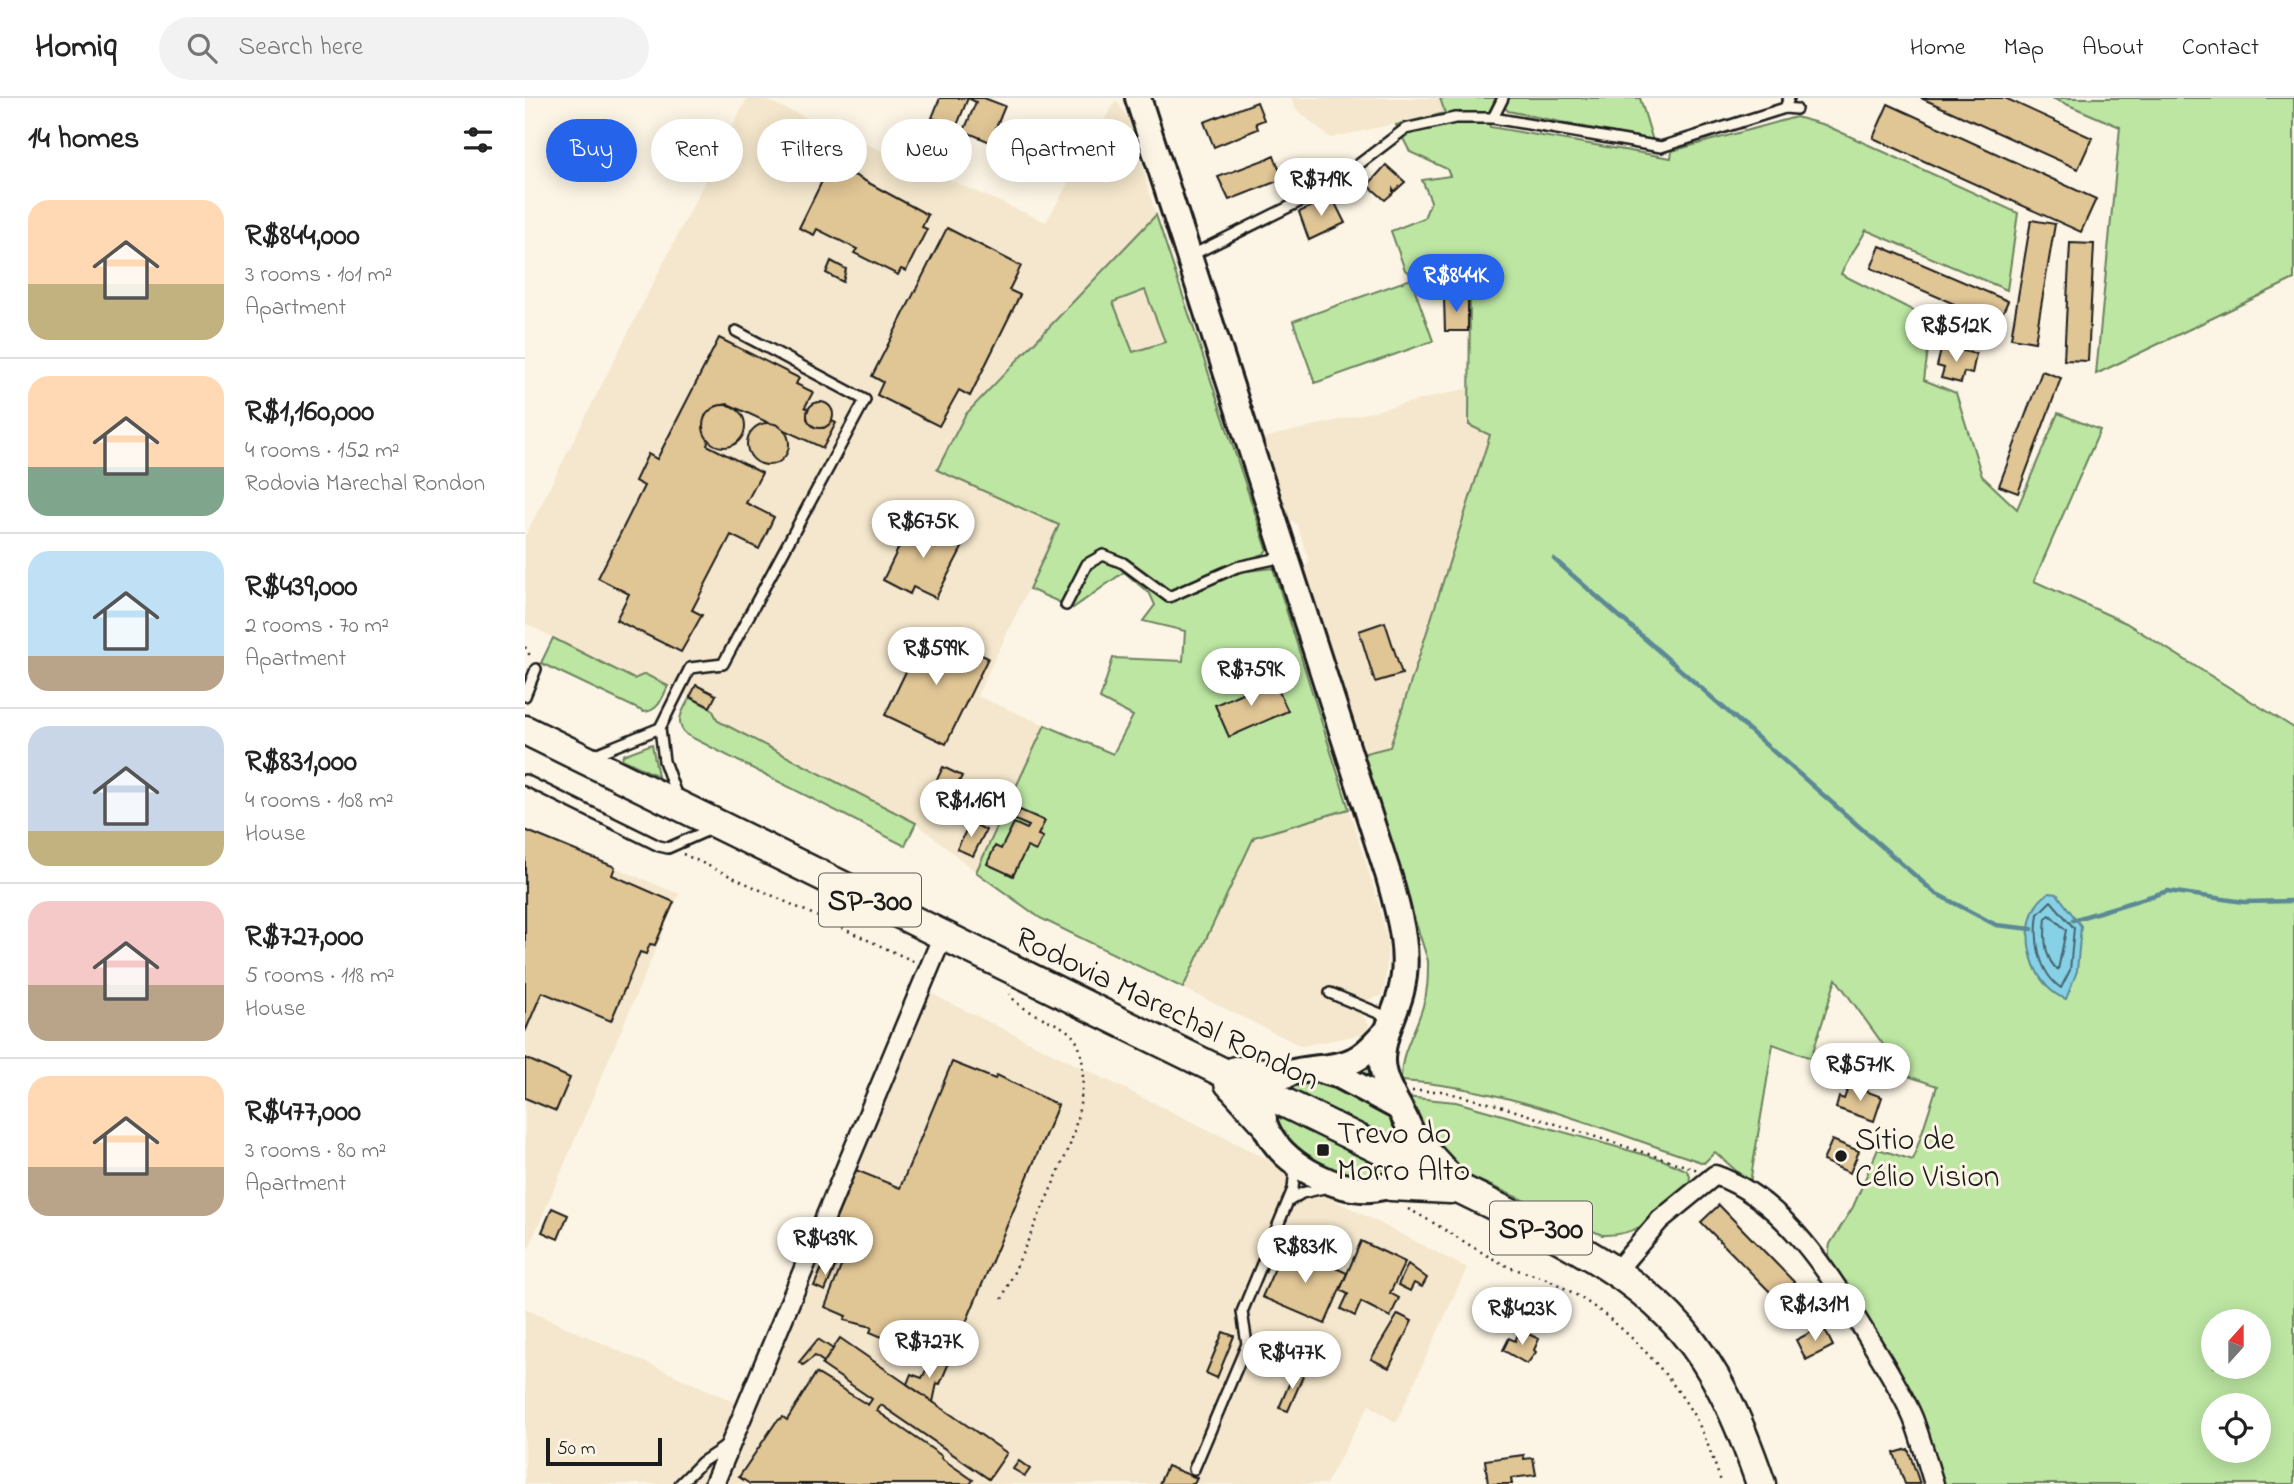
<!DOCTYPE html>
<html lang="en">
<head>
<meta charset="utf-8">
<style>
	:root { --surface:#fff; --page:#f2f2f2; --text:#222; --muted:#767676; --line:#e0e0e0; --accent:#2563eb }
	body { margin:0; font-family:"Indie Flower",sans-serif; background:var(--page); color:var(--text); height:100vh; display:flex; flex-direction:column; font-size:26px; white-space:nowrap }
	* { box-sizing:border-box; margin:0 }
	p { font-size:23px; color:var(--muted) }
	.icon { flex:none; width:38px; height:38px; fill:none; stroke:currentColor; stroke-width:2; stroke-linecap:round; stroke-linejoin:round }
	.map { position:relative; flex:1; overflow:hidden }
	.panel { display:flex; flex-direction:column; background:var(--surface); width:525px }
	.panel>* { flex:none }
	.top-card { position:absolute; left:21px; top:21px; width:665px; height:63px; display:flex; gap:14px }
	.needle { width:46px; rotate:21deg }
	.buttons { position:absolute; left:1676px; top:1211px; display:grid; gap:14px }
	.buttons a { display:grid; place-items:center; width:70px; height:70px; border-radius:50%; background:var(--surface); box-shadow:0 4px 18px #0003; font-size:35px }
	.scale { position:absolute; left:21px; bottom:18px; width:116px; box-sizing:border-box; padding-left:7px; border:4px solid #1c1c1c; border-top:0; font-size:19px; line-height:24px; white-space:nowrap; color:#1c1c1c; -webkit-text-stroke:5px #fcf5e5; paint-order:stroke }
	.price { position:absolute; translate:-50% -60px; padding:0 16px; border-radius:24px; background:#fff; color:#222; font-size:23px; line-height:46px; filter:drop-shadow(0 2px 4px #0008) }
	.price::after { content:''; position:absolute; left:50%; top:42px; width:21px; height:16px; margin-left:-10px; background:inherit; clip-path:polygon(0 0,100% 0,50% 100%) }
	.price.on { background:var(--accent); color:#fff }
	ul { padding:0; list-style:none }
	li { display:flex; align-items:center; gap:21px; height:175px; padding:0 28px }
	li+li { border-top:2px solid var(--line) }
	li span { display:grid; place-items:center; flex:none; width:196px; height:140px; border-radius:21px; color:#555 }
	li>.icon { margin-inline-start:auto }
	span .icon { width:84px; height:84px; fill:#fffc; stroke-width:1 }
	li b { font-size:30px }
	h2 { display:flex; justify-content:space-between; align-items:center; height:84px; padding:0 28px; font-size:30px }
	.pill { padding:0 24px; border-radius:32px; background:var(--surface); box-shadow:0 4px 18px #0003; font-size:24px; line-height:63px }
	.pill.on { background:var(--accent); color:#fff }
	header { display:flex; align-items:center; gap:42px; box-sizing:border-box; height:98px; padding:0 35px; background:var(--surface); border-bottom:2px solid var(--line) }
	header strong { font-size:33px }
	nav { display:flex; gap:38px; margin-inline-start:auto; font-size:24px }
	.search { width:490px; height:63px; background:var(--page); display:flex; align-items:center; gap:18px; box-sizing:border-box; padding:0 24px; border-radius:38px; color:var(--muted); font-size:26px }
	main { display:flex; flex:1; min-height:0 }
	.map>svg:first-child { display:block }
</style>
</head>
<body>
<header>
<strong>Homiq</strong>
<div class="search"><svg class="icon" aria-label="search" viewBox="0 0 24 24"><circle cx="10" cy="10" r="6"/><path d="M15 15l6 6"/></svg>Search here</div>
<nav><a>Home</a><a>Map</a><a>About</a><a>Contact</a></nav>
</header>
<main>
<section class="panel">
<h2>14 homes<svg class="icon" aria-label="filters" viewBox="0 0 24 24"><path d="M4 7h16M4 17h16"/><circle cx="9" cy="7" r="2"/><circle cx="15" cy="17" r="2"/></svg></h2>
<ul>
<li><span style="background:linear-gradient(#ffd9b3 60%,#c2b280 0)"><svg class="icon" aria-label="home" viewBox="0 0 24 24"><path d="M3 11l9-7 9 7M6 9v11h12V9"/></svg></span><div><b>R$844,000</b><p>3 rooms · 101 m²</p><p>Apartment</p></div></li>
<li><span style="background:linear-gradient(#ffd9b3 65%,#7fa58c 0)"><svg class="icon" aria-label="home" viewBox="0 0 24 24"><path d="M3 11l9-7 9 7M6 9v11h12V9"/></svg></span><div><b>R$1,160,000</b><p>4 rooms · 152 m²</p><p>Rodovia Marechal Rondon</p></div></li>
<li><span style="background:linear-gradient(#bfe0f5 75%,#b9a48a 0)"><svg class="icon" aria-label="home" viewBox="0 0 24 24"><path d="M3 11l9-7 9 7M6 9v11h12V9"/></svg></span><div><b>R$439,000</b><p>2 rooms · 70 m²</p><p>Apartment</p></div></li>
<li><span style="background:linear-gradient(#c9d6e8 75%,#c2b280 0)"><svg class="icon" aria-label="home" viewBox="0 0 24 24"><path d="M3 11l9-7 9 7M6 9v11h12V9"/></svg></span><div><b>R$831,000</b><p>4 rooms · 108 m²</p><p>House</p></div></li>
<li><span style="background:linear-gradient(#f6c9c9 60%,#b9a48a 0)"><svg class="icon" aria-label="home" viewBox="0 0 24 24"><path d="M3 11l9-7 9 7M6 9v11h12V9"/></svg></span><div><b>R$727,000</b><p>5 rooms · 118 m²</p><p>House</p></div></li>
<li><span style="background:linear-gradient(#ffd9b3 65%,#b9a48a 0)"><svg class="icon" aria-label="home" viewBox="0 0 24 24"><path d="M3 11l9-7 9 7M6 9v11h12V9"/></svg></span><div><b>R$477,000</b><p>3 rooms · 80 m²</p><p>Apartment</p></div></li>
</ul>
</section>
<div class="map">
<svg width="1769" height="1386" viewBox="0 0 1769 1386">
	<rect width="100%" height="100%" fill="#fcf5e5"/>
	<filter id="ink" filterUnits="userSpaceOnUse"><feTurbulence type="fractalNoise" baseFrequency=".0143" numOctaves="2"/><feDisplacementMap in="SourceGraphic" scale="14" xChannelSelector="R" yChannelSelector="G"/><feConvolveMatrix kernelMatrix="1 2 1 2 8 2 1 2 1" color-interpolation-filters="sRGB"/></filter>
	<g filter="url(#ink)">
		<!-- built -->
		<g fill="#f4e7cd">
			<polygon points="222,0 236,0 521,124 591,2 603,20 631,117 440,317 413,372 534,427 452,598 520,627 451,774 391,725 193,623 187,611 120,576 109,581 0,525 0,438"/>
			<polygon points="766,0 915,0 920,15 805,40 770,10"/>
			<polygon points="621,192 640,244 607,254 588,204"/>
			<polygon points="944,290 944,327 965,337 865,649 837,656 778,475 784,463 772,426 760,420 735,341"/>
			<polygon points="824,711 853,803 863,847 860,889 856,898 843,902 837,917 844,926 840,936 776,948 658,890 729,739"/>
			<polygon points="0,732 154,796 0,1159"/>
			<polygon points="405,895 763,1071 765,1079 942,1170 871,1325 844,1307 801,1386 0,1386 0,1211 230,1313"/>
		</g>
		<!-- green -->
		<g fill="#bce6a2" stroke="#6c815f" stroke-width="2" fill-rule="evenodd">
			<path d="M915 0H971L963 16 965 29 1146 60 1147 53 1271 19 1300 27 1493 115 1482 192 1341 132C1333 148 1323 159 1316 176L1407 222 1399 282 1431 295 1457 378 1492 411 1533 315 1575 332 1509 483 1601 525 1769 630V1386H1416L1396 1316 1367 1260 1303 1158 1305 1146 1328 1109 1353 1051 1388 1062 1412 988 1369 973 1370 963 1311 881 1286 960 1248 946 1225 1085 1190 1054 1179 1065C1081 1033 979 988 876 983 875 953 890 936 898 908 903 893 903 879 903 863L837 656 865 649 965 337 944 327 945 198 921 197 880 172 866 133 899 120 906 103 897 82 925 78 922 71 885 54 871 27 920 15ZM1689 1223H1734V1269H1689ZM1689 1307H1734V1353H1689Z"/>
			<polygon points="983,0 1115,0 1128,43 983,13 979,9"/>
			<polygon points="1527,0 1769,0 1769,181 1571,276 1595,29"/>
			<path d="M631 117 742 451 739 456 711 465 714 474 748 470 824 711 729 739 658 890 515 820 451 774 520 627 588 656 608 618 575 601 588 560 658 563 660 533 618 523 630 507 625 496 599 474 548 510 504 491 534 427 412 372 440 317ZM620 192 640 244 608 254 588 204Z"/>
			<polygon points="886,181 908,243 790,285 768,223"/>
			<path d="M28 540 109 581 120 576 143 588C137 600 134 613 119 614L16 565Z"/>
			<path d="M165 599 187 611 193 623 391 725 380 748 162 637C148 625 158 612 165 599Z"/>
			<polygon points="127,646 133,678 97,661 98,657"/>
			<polygon points="843,959 870,1015 881,1064 842,1086 766,1057 743,1019 766,981"/>
			<path d="M870 998 931 1004 1138 1062 1161 1072 1165 1077 1164 1090C1136 1114 1115 1139 1077 1137L926 1070Z"/>
		</g>
		<!-- water -->
		<path fill="#87d1e7" stroke="#5c8996" stroke-width="2" d="M1524 795 1532 796 1556 828 1552 873 1541 901C1503 889 1488 817 1524 795Z"/>
		<g fill="none" stroke-linecap="round" stroke-linejoin="round">
			<!-- shore -->
			<g stroke="#47646d" stroke-width="2">
				<path d="M1526 803 1549 830 1545 872 1536 890C1513 874 1509 841 1513 816Z"/>
				<path d="M1525 817 1541 832 1533 872C1519 861 1519 837 1521 820Z"/>
			</g>
			<!-- stream -->
			<g stroke="#5c8996" stroke-width="4.5">
				<polyline points="1029,461 1410,795 1471,827 1507,831"/>
				<polyline points="1548,822 1643,793 1719,804 1769,803"/>
			</g>
		</g>
		<!-- building -->
		<g fill="#e0c595" stroke="#1c1c1c" stroke-width="2" fill-rule="evenodd">
			<path d="M415 0H459L480 8 465 44 444 35 442 41 424 33 426 28 407 20ZM443 0 451 4 439 33 431 30Z"/>
			<polygon points="1396,0 1480,0 1567,40 1553,71"/>
			<polygon points="732,4 739,22 731,25 733,31 689,49 679,24"/>
			<polygon points="1363,6 1571,101 1556,134 1348,40"/>
			<polygon points="749,58 758,81 704,102 693,79"/>
			<polygon points="861,67 880,84 870,93 868,91 868,95 860,102 843,87"/>
			<polygon points="304,69 331,78 403,117 397,129 402,131 381,173 376,171 373,177 329,155 332,151 292,131 289,137 274,130"/>
			<polygon points="803,101 809,103 820,125 784,142 774,114"/>
			<polygon points="1506,122 1530,126 1510,244 1486,240"/>
			<polygon points="422,130 496,168 484,192 495,197 445,298 434,292 414,328 352,297 358,284 347,278"/>
			<polygon points="1545,145 1569,146 1563,263 1539,262"/>
			<polygon points="1355,148 1483,203 1473,225 1346,170"/>
			<polygon points="306,163 321,171 318,184 301,175"/>
			<polygon points="919,200 943,200 943,233 920,233"/>
			<polygon points="194,240 274,280 271,286 288,294 280,309 283,311 282,321 289,329 299,330 307,323 311,325 298,350 203,306 192,308 180,318 179,334 184,342 182,347 237,375 221,405 249,419 234,451 206,437 167,512 177,517 156,554 91,522 104,496 73,480 119,388 110,383 123,356 132,361"/>
			<polygon points="1417,248 1451,256 1447,276 1439,274 1436,285 1416,280 1419,270 1412,268"/>
			<polygon points="1517,273 1536,280 1493,395 1474,388"/>
			<circle cx="295" cy="317" r="13"/>
			<circle cx="199" cy="328" r="21"/>
			<circle cx="243" cy="346" r="21"/>
			<polygon points="388,420 439,446 411,500 388,489 385,496 358,482"/>
			<polygon points="860,524 877,576 850,584 834,533"/>
			<polygon points="400,534 407,538 409,534 463,560 421,646 360,617"/>
			<polygon points="748,581 763,613 704,639 690,607"/>
			<polygon points="171,587 191,597 185,609 165,599"/>
			<polygon points="418,669 437,678 417,719 398,711"/>
			<polygon points="495,712 520,723 513,737 518,739 511,753 502,749 488,778 462,766 470,748 476,751 489,725 502,731 504,728 490,722"/>
			<polygon points="445,724 461,732 448,758 432,751"/>
			<polygon points="0,732 90,769 87,777 149,804 130,847 125,846 121,856 115,854 86,923 17,894 0,934"/>
			<polygon points="0,960 45,980 31,1013 0,1000"/>
			<polygon points="427,964 470,981 472,977 533,1007 423,1267 345,1234 347,1229 319,1222 321,1218 300,1209 317,1166 296,1157 331,1072 375,1090"/>
			<polygon points="1324,987 1357,999 1349,1023 1311,1010 1314,999 1319,1001"/>
			<polygon points="1307,1042 1334,1053 1325,1075 1298,1063"/>
			<polygon points="1194,1107 1273,1188 1256,1205 1176,1124"/>
			<polygon points="27,1110 43,1117 33,1141 17,1134"/>
			<polygon points="836,1143 880,1164 865,1195 874,1200 865,1219 836,1204 830,1218 816,1211 823,1196 815,1192"/>
			<polygon points="760,1148 822,1175 800,1226 737,1199"/>
			<polygon points="299,1165 310,1169 300,1193 289,1188"/>
			<polygon points="883,1166 902,1180 897,1189 889,1185 885,1193 873,1187"/>
			<polygon points="873,1216 887,1223 864,1270 846,1261"/>
			<polygon points="1298,1228 1308,1248 1281,1262 1271,1242"/>
			<polygon points="995,1232 1014,1241 1009,1252 1011,1254 1002,1266 978,1252 984,1240 990,1243"/>
			<polygon points="698,1234 709,1238 692,1280 681,1275"/>
			<polygon points="315,1240 482,1355 464,1381 356,1307 352,1313 417,1358 416,1360 448,1382 445,1386 225,1386 214,1379 251,1324 258,1319 262,1322 291,1275 343,1307 347,1301 297,1267"/>
			<polygon points="293,1241 308,1251 299,1264 290,1258 278,1267 274,1264"/>
			<polygon points="407,1261 423,1267 415,1286 412,1285 408,1304 382,1286 386,1276 397,1280"/>
			<polygon points="770,1272 779,1276 763,1313 754,1310"/>
			<polygon points="1383,1351 1395,1386 1380,1386 1369,1355"/>
			<polygon points="999,1357 999,1361 1008,1360 1011,1377 986,1380 987,1386 963,1386 960,1362"/>
			<polygon points="494,1363 505,1371 500,1378 488,1371"/>
			<polygon points="642,1368 672,1380 669,1386 634,1386"/>
		</g>
		<g fill="none" stroke-linecap="round" stroke-linejoin="round">
			<defs>
				<g id="service">
					<polyline points="1260,10 1264,0"/>
					<polyline points="968,20 978,0"/>
					<polyline points="667,157 804,89 880,31 930,20 968,20 1136,49 1260,10 1271,11"/>
					<polyline points="541,507 562,466 578,457 598,465 644,499 712,469 759,459"/>
					<polyline points="0,598 11,571"/>
					<polyline points="68,657 135,630"/>
					<polyline points="0,682 134,748 143,750 186,731"/>
					<polyline points="152,699 139,663 135,630 165,570 198,566 340,302 211,233"/>
					<polyline points="805,895 865,920"/>
					<polyline points="764,1103 777,1095 803,1089"/>
					<polyline points="669,1371 722,1246 717,1214 768,1091 770,1070"/>
					<polyline points="155,1386 177,1364 201,1348"/>
				</g>
				<g id="minor">
					<path d="M1092 1172 1135 1122 1190 1077C1260 1101 1307 1180 1344 1241 1359 1266 1376 1292 1388 1320 1396 1341 1402 1364 1409 1386"/>
					<polyline points="189,1386 418,837"/>
				</g>
				<g id="secondary">
					<path d="M613 0 864 779C874 816 886 855 876 894 870 917 858 936 857 960 855 995 897 1029 888 1059 866 1139 699 1052 745 988 762 965 805 975 829 962 842 956 851 944 861 934"/>
					<polyline points="795,972 815,978 871,1008"/>
				</g>
				<g id="primary">
					<path d="M0 632 1017 1131C1146 1198 1189 1249 1236 1386"/>
					<polyline points="710,973 760,976"/>
					<polyline points="704,985 737,1021"/>
					<polyline points="889,1041 921,1076"/>
					<polyline points="866,1088 925,1091"/>
				</g>
			</defs>
			<!-- service casing -->
			<use href="#service" stroke="#1c1c1c" stroke-width="14"/>
			<!-- minor casing -->
			<use href="#minor" stroke="#1c1c1c" stroke-width="23"/>
			<!-- secondary casing -->
			<use href="#secondary" stroke="#1c1c1c" stroke-width="30"/>
			<!-- primary casing -->
			<use href="#primary" stroke="#1c1c1c" stroke-width="33"/>
			<!-- path -->
			<g stroke="#1c1c1c" stroke-width="2.5" stroke-dasharray="2 5" stroke-linecap="butt">
				<polyline points="0,549 7,561"/>
				<polyline points="158,756 390,864"/>
				<polyline points="887,993 916,993 972,1007 1173,1072"/>
				<path d="M883 1111C917 1128 946 1150 980 1167 994 1174 1011 1176 1026 1183 1085 1212 1138 1264 1171 1321 1182 1341 1189 1365 1197 1386"/>
				<path d="M477 1201 544 1050C553 1022 568 963 548 938 541 930 529 925 520 921 507 914 492 909 485 896"/>
			</g>
			<!-- service -->
			<use href="#service" stroke="#fcf5e5" stroke-width="9"/>
			<!-- minor -->
			<use href="#minor" stroke="#fcf5e5" stroke-width="18"/>
			<!-- secondary -->
			<use href="#secondary" stroke="#fcf5e5" stroke-width="24"/>
			<!-- primary -->
			<use href="#primary" stroke="#fcf5e5" stroke-width="28"/>
		</g>
	</g>
	<!-- markers -->
	<g fill="#1c1c1c" stroke="#fcf5e5" stroke-width="2.5">
		<rect x="791" y="1045" width="14" height="14" rx="3.5"/>
		<circle cx="1316" cy="1058" r="7"/>
	</g>
	<g text-anchor="middle" stroke-width="6" stroke-linejoin="round" paint-order="stroke">
		<!-- shield labels -->
		<g fill="#fcf5e5" stroke="#5f5d58" stroke-width="2">
			<rect x="294" y="775.5" width="102" height="53" rx="5"/>
			<rect x="965" y="1103.5" width="102" height="53" rx="5"/>
		</g>
		<g font-size="30" font-weight="bold" fill="#1c1c1c">
			<text x="345" y="812">SP-300</text>
			<text x="1016" y="1140">SP-300</text>
		</g>
		<!-- street labels -->
		<g font-size="32" fill="#1c1c1c" stroke="#fcf5e5">
			<text transform="translate(643 909) rotate(26)" y="11">Rodovia Marechal Rondon</text>
		</g>
		<!-- poi labels -->
		<g font-size="32" fill="#1c1c1c" stroke="#fcf5e5" text-anchor="start">
			<text x="812" y="1045">Trevo do<tspan x="812" dy="37">Morro Alto</tspan></text>
			<text x="1330" y="1051">Sítio de<tspan x="1330" dy="37">Célio Vision</tspan></text>
		</g>
	</g>
</svg>
<div class="buttons">
<a><svg class="needle" viewBox="-14 -14 28 28"><path d="M0-13l5 13h-10z" fill="#e53935"/><path d="M0 13l5-13h-10z" fill="#767676"/></svg></a>
<a><svg class="icon" aria-label="locate" viewBox="0 0 24 24"><circle cx="12" cy="12" r="6"/><path d="M12 2v4M12 18v4M2 12h4M18 12h4"/></svg></a>
</div>
<div class="scale">50 m</div>
<b class="price" style="left:796px;top:120px">R$719K</b>
<b class="price on" style="left:931px;top:216px">R$844K</b>
<b class="price" style="left:1431px;top:266px">R$512K</b>
<b class="price" style="left:398px;top:462px">R$675K</b>
<b class="price" style="left:411px;top:589px">R$599K</b>
<b class="price" style="left:726px;top:610px">R$759K</b>
<b class="price" style="left:446px;top:741px">R$1.16M</b>
<b class="price" style="left:1335px;top:1005px">R$571K</b>
<b class="price" style="left:300px;top:1179px">R$439K</b>
<b class="price" style="left:780px;top:1187px">R$831K</b>
<b class="price" style="left:1290px;top:1245px">R$1.31M</b>
<b class="price" style="left:997px;top:1249px">R$423K</b>
<b class="price" style="left:404px;top:1282px">R$727K</b>
<b class="price" style="left:767px;top:1293px">R$477K</b>
<div class="top-card">
<a class="pill on">Buy</a>
<a class="pill">Rent</a>
<a class="pill">Filters</a>
<a class="pill">New</a>
<a class="pill">Apartment</a>
</div>
</div>
</main>
</body>
</html>
